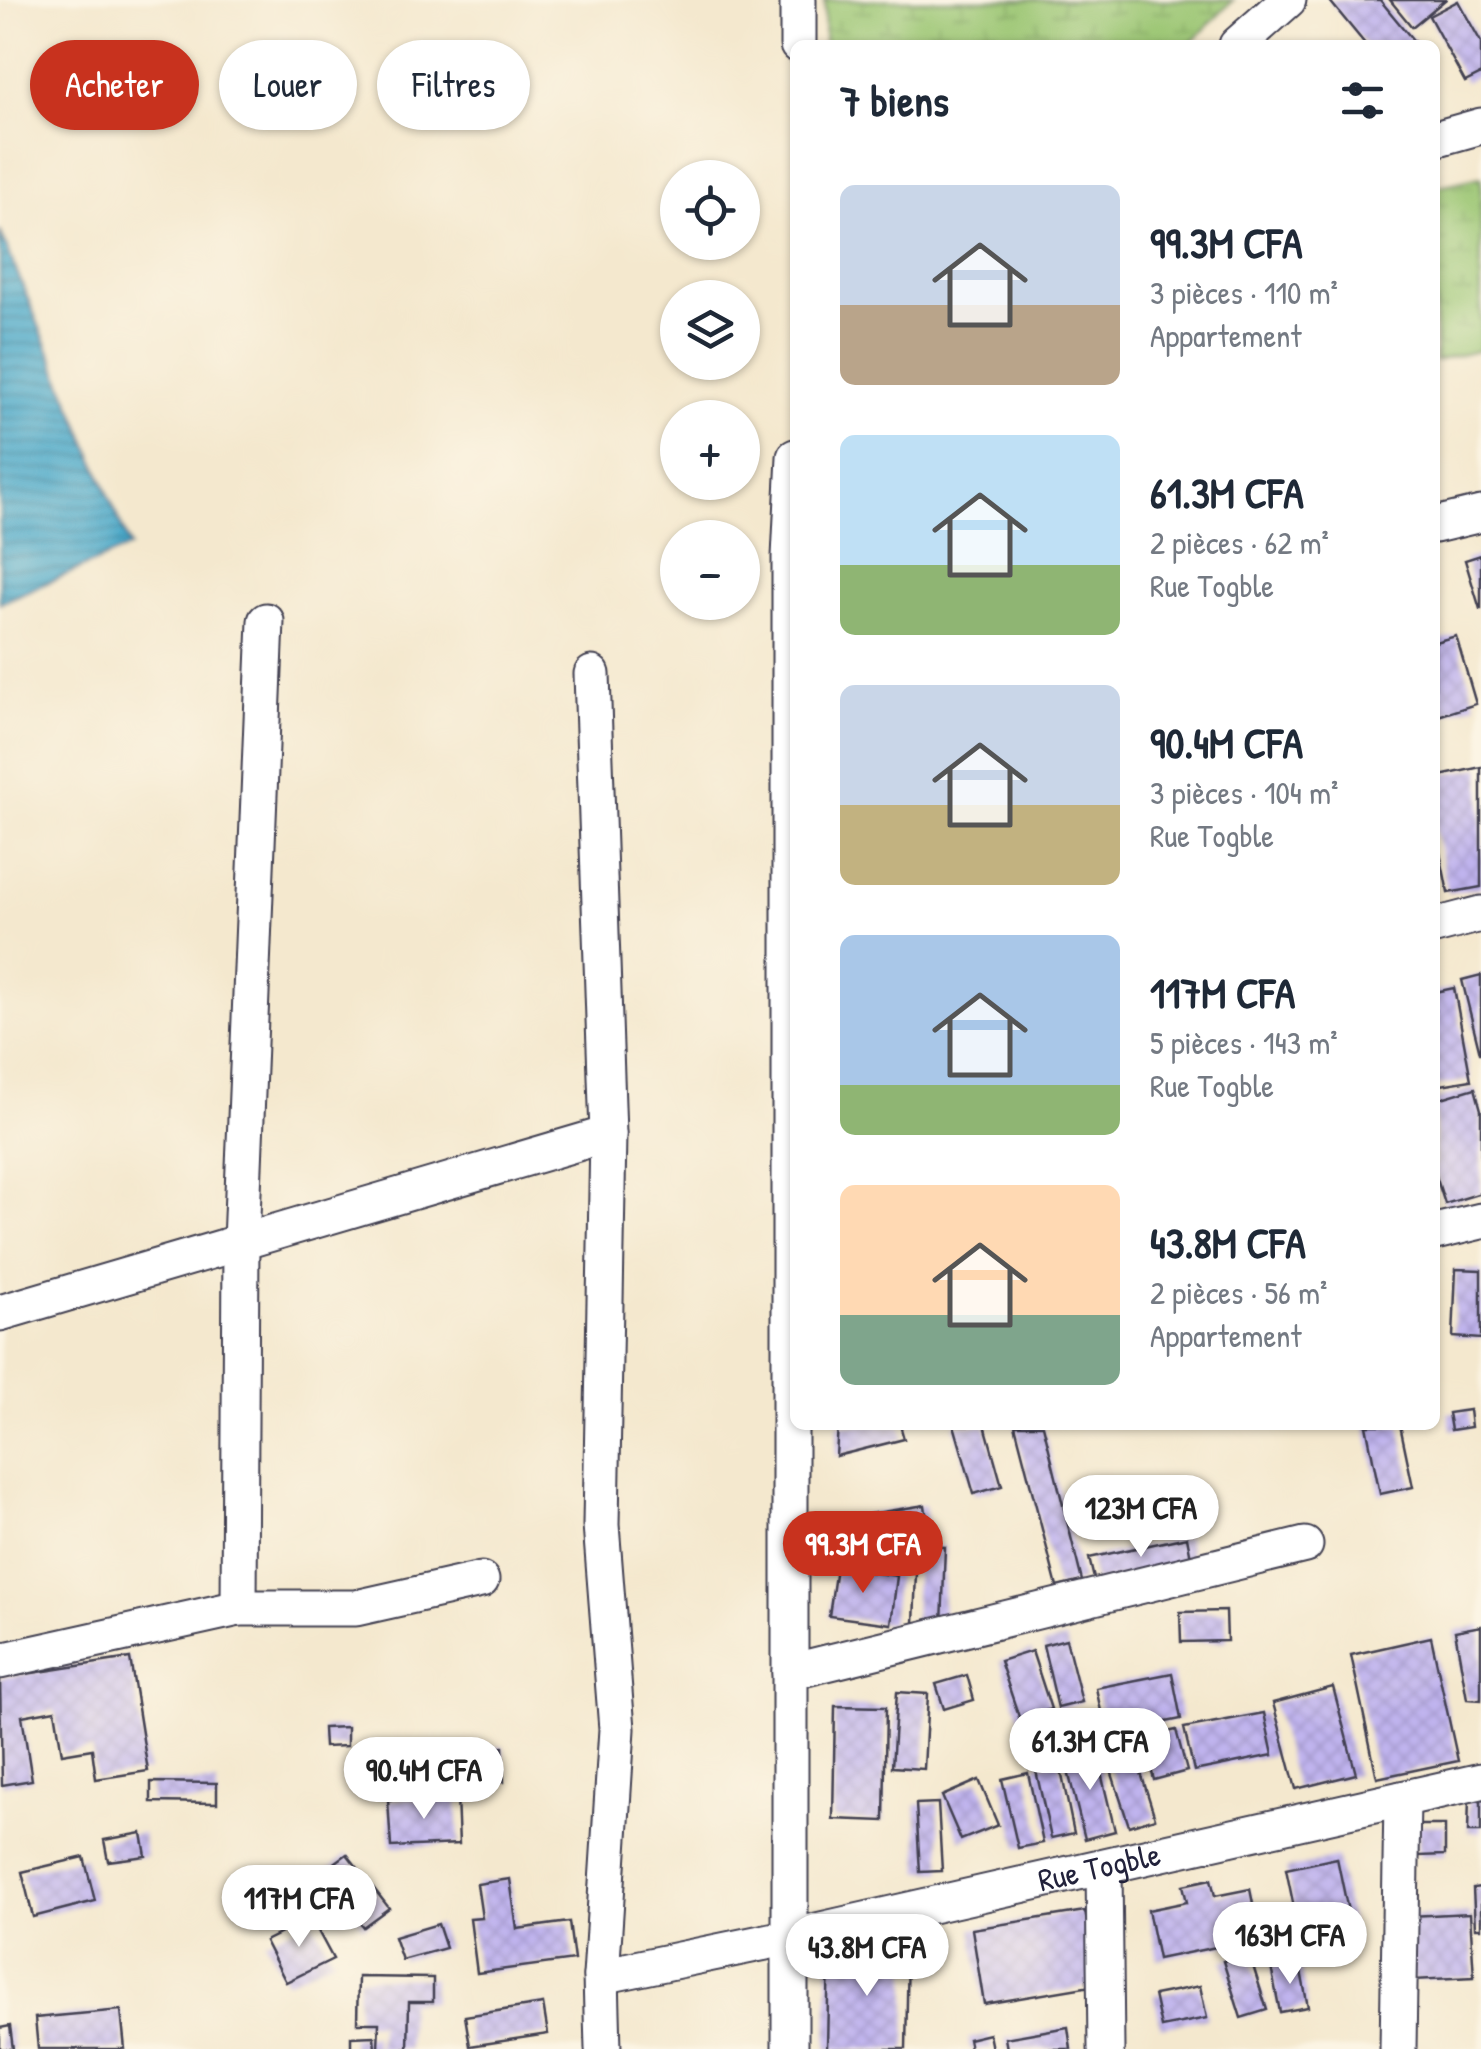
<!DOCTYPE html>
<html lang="fr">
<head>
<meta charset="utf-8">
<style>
	:root { --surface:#fff; --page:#f6f6f7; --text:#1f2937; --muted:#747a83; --accent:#c8321e }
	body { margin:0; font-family:"Patrick Hand",sans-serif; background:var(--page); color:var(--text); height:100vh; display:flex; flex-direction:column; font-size:38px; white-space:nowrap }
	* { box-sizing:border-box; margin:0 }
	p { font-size:32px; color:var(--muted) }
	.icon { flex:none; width:55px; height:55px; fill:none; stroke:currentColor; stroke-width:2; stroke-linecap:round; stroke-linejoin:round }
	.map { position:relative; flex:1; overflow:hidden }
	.details { position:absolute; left:790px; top:40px; width:650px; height:1390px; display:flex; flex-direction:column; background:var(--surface); border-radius:15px; box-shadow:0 2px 8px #0004 }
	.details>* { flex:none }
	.banner { position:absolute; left:30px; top:40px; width:610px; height:90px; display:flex; gap:20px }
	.fabs { position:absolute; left:660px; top:160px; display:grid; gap:20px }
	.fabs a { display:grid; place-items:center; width:100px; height:100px; border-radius:50%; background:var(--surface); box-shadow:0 2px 8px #0004; font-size:50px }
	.price { position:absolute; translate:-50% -85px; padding:0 22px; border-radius:35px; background:#fff; color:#222; font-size:32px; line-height:65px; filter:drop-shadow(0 2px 5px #0008) }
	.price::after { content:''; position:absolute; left:50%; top:60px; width:30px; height:22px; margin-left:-15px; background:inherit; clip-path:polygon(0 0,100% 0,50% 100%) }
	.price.selected { background:var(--accent); color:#fff }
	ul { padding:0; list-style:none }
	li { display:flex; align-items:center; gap:30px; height:250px; padding:0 50px }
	li span { display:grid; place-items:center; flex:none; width:280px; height:200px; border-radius:15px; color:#555 }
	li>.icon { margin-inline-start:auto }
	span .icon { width:120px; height:120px; fill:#fffc; stroke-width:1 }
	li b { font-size:42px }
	h2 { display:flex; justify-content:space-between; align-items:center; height:120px; padding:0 50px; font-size:42px }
	.chip { padding:0 35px; border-radius:45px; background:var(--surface); box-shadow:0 2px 8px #0004; font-size:35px; line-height:90px }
	.chip.selected { background:var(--accent); color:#fff }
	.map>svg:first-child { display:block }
</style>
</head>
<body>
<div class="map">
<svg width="1481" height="2049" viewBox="0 0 1481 2049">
	<defs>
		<pattern id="wetland-marsh" width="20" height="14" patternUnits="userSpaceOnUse" patternTransform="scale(2.5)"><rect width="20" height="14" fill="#9bc673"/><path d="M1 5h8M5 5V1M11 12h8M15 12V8" fill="none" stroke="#85aa64"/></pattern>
		<pattern id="water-rules" width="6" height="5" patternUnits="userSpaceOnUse" patternTransform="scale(2.5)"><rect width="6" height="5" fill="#4aa8c9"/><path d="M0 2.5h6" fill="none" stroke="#3d88a4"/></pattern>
		<pattern id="building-cross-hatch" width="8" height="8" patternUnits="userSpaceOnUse" patternTransform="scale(2.5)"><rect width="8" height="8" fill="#c0b4ee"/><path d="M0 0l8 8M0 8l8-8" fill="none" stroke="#a59acd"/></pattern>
	</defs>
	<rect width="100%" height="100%" fill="#fcf5e5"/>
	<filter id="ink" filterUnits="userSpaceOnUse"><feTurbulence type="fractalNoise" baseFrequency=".01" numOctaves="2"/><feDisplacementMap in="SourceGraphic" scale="20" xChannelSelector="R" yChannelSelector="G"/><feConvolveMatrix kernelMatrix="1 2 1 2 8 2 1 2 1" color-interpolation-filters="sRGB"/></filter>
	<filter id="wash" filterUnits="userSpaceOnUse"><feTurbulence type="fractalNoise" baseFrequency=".0048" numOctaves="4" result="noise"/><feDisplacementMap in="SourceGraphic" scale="40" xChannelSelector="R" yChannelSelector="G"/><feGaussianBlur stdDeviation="2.25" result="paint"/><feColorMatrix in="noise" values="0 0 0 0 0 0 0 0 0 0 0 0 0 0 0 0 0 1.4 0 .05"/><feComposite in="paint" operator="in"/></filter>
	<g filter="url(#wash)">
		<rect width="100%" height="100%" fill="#f4e8ce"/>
		<!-- wetland -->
		<g fill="url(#wetland-marsh)" stroke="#5e7457" stroke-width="2.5">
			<polygon points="825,0 1233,0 1189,45 824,45"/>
			<polygon points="1481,177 1481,350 1435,361 1435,187"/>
		</g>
		<!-- water -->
		<polygon fill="url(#water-rules)" stroke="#366582" stroke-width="2.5" points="0,231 130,547 0,603"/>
		<g id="blocks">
			<!-- building -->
			<g fill="url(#building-cross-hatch)">
				<polygon points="1329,0 1380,0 1417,45 1366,45"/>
				<polygon points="1390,0 1445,0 1412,27"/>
				<polygon points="1458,1 1481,42 1481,74 1465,82 1429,16"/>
				<polygon points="1481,555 1481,609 1480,609 1465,560"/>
				<polygon points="1456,636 1476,704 1435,717 1435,642"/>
				<polygon points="1481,767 1481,887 1448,893 1435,828 1435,777"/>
				<polygon points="1481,975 1481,1053 1480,1053 1462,980"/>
				<polygon points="1454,988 1471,1080 1435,1086 1435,992"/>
				<polygon points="1475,1088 1481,1110 1481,1193 1445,1204 1435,1173 1435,1100"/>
				<polygon points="1456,1269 1481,1270 1481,1339 1453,1337"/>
				<polygon points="1469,1410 1471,1427 1451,1430 1448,1413"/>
				<polygon points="838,1425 900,1425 904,1439 836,1456"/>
				<polygon points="954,1425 985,1425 1002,1486 974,1494"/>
				<polygon points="1015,1425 1043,1425 1082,1581 1057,1587"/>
				<polygon points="1366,1425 1400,1425 1413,1487 1380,1494"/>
				<polygon points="925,1505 928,1527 848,1541 845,1518"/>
				<polygon points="1187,1537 1192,1563 1095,1583 1089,1558"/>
				<polygon points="917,1546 945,1547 942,1625 914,1624"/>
				<polygon points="836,1567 897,1576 891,1624 829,1616"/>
				<polygon points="1226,1611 1227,1641 1181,1642 1180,1612"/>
				<polygon points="1481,1626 1481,1700 1467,1699 1455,1631"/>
				<polygon points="1431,1637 1458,1761 1377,1778 1351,1655"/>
				<polygon points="1066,1639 1082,1702 1058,1708 1043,1645"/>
				<polygon points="1032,1651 1051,1709 1020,1720 1000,1661"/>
				<polygon points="130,1658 148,1771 96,1779 92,1749 62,1754 55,1710 22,1716 32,1780 2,1785 0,1678"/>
				<polygon points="1172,1673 1181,1719 1106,1734 1096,1688"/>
				<polygon points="967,1675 974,1700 944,1709 936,1684"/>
				<polygon points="1333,1687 1356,1774 1296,1789 1273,1703"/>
				<polygon points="897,1692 928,1694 924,1769 892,1767"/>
				<polygon points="835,1706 886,1707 884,1821 833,1819"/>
				<polygon points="1264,1713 1273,1755 1194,1771 1184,1728"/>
				<polygon points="347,1727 347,1746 324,1747 323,1728"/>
				<polygon points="1176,1730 1187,1771 1154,1780 1143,1738"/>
				<polygon points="1131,1741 1155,1818 1129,1826 1104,1749"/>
				<polygon points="503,1747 504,1782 482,1783 481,1749"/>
				<polygon points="1095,1748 1115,1831 1085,1839 1064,1755"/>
				<polygon points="1059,1761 1074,1833 1051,1838 1035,1766"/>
				<polygon points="1028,1773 1043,1843 1018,1848 1002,1779"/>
				<polygon points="979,1780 998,1825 961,1840 942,1796"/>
				<polygon points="151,1782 217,1783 217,1803 151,1802"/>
				<polygon points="457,1797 459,1844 391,1847 388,1800"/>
				<polygon points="1469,1797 1481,1797 1481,1832 1468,1832"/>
				<polygon points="938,1803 942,1871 920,1872 916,1804"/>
				<polygon points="1418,1825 1445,1825 1445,1855 1419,1856"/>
				<polygon points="142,1833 146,1856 108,1861 104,1840"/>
				<polygon points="347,1854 389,1908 363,1927 321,1873"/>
				<polygon points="84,1857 95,1901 33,1917 22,1872"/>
				<polygon points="1337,1858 1353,1935 1302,1946 1286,1869"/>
				<polygon points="510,1879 517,1929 569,1922 574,1960 477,1973 470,1919 482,1918 477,1884"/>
				<polygon points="1211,1879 1215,1896 1250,1889 1260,1938 1158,1959 1148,1910 1187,1902 1183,1885"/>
				<polygon points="1481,1887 1481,1928 1475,1928 1473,1888"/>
				<polygon points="1085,1911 1097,1985 984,2004 972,1929"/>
				<polygon points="1470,1913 1474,1977 1413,1980 1410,1916"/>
				<polygon points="311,1918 333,1959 286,1982 265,1941"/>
				<polygon points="438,1924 446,1948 402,1960 394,1937"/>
				<polygon points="829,1948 908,1950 906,2049 827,2049"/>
				<polygon points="1249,1953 1267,2010 1241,2018 1223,1961"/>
				<polygon points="1299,1961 1308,2007 1280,2012 1271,1967"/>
				<polygon points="358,1977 433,1978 433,2002 409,2002 408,2049 378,2049 379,2023 357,2023"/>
				<polygon points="1200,1986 1207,2018 1161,2027 1154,1995"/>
				<polygon points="543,2004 548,2034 470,2046 465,2016"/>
				<polygon points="121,2010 125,2049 38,2049 35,2018"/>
				<polygon points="10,2026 13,2049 0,2049 0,2028"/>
				<polygon points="1068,2027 1071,2049 1007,2049 1005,2038"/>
				<polygon points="989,2034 992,2049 970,2049 968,2039"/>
				<polygon points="374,2036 375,2049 351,2049 351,2037"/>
			</g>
		</g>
	</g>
	<g filter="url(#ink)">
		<use href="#blocks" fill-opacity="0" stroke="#424051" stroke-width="2.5"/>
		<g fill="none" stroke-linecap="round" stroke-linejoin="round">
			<defs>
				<g id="minor">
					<polyline points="798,45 798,0"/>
					<polyline points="1237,45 1288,0"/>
					<polyline points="1435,139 1481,126"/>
					<polyline points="1435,525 1481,514"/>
					<polyline points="592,674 608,1134 601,1525 617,1729 601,1976 603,2049"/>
					<polyline points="1435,926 1481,914"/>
					<polyline points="1435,1232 1481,1221"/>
					<polyline points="0,1313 608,1134"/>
					<polyline points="239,1608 241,1242 266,621"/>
					<polyline points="0,1661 239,1608 356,1608 481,1580"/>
					<polyline points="790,1672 1305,1545"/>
					<polyline points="1104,1867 1106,2049"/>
					<path id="s1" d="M601 1976 790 1937 1481 1781"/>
					<polyline points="790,2049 790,557 795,457"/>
					<polyline points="1398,2049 1402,1799"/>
				</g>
			</defs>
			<!-- minor casing -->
			<use href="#minor" stroke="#424051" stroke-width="39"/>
			<!-- minor -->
			<use href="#minor" stroke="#fff" stroke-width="35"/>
		</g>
	</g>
	<g text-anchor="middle" stroke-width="8" stroke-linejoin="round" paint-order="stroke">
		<!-- street labels -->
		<g font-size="32" fill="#22223b" stroke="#fcf5e5">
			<text dy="11" stroke="none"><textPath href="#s1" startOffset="510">Rue Togble</textPath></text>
		</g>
	</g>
</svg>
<div class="fabs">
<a><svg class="icon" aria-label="locate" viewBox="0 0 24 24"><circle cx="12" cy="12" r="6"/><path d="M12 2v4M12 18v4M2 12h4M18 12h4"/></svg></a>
<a><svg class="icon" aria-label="layers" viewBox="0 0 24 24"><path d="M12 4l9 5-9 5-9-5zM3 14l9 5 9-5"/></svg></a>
<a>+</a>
<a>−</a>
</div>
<b class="price" style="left:1141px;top:1560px">123M CFA</b>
<b class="price selected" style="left:863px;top:1596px">99.3M CFA</b>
<b class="price" style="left:1090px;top:1793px">61.3M CFA</b>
<b class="price" style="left:424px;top:1822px">90.4M CFA</b>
<b class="price" style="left:299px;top:1950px">117M CFA</b>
<b class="price" style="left:1290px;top:1987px">163M CFA</b>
<b class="price" style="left:867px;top:1999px">43.8M CFA</b>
<div class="banner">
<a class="chip selected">Acheter</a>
<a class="chip">Louer</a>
<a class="chip">Filtres</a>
</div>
<section class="details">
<h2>7 biens<svg class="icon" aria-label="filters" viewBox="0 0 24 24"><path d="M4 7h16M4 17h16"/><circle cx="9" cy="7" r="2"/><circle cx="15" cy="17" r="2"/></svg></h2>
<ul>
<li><span style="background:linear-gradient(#c9d6e8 60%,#b9a48a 0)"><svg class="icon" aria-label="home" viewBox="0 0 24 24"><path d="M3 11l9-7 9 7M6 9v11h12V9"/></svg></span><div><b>99.3M CFA</b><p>3 pièces · 110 m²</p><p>Appartement</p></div></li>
<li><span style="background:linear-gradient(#bfe0f5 65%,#8fb573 0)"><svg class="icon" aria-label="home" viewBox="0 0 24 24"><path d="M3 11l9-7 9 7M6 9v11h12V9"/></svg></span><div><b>61.3M CFA</b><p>2 pièces · 62 m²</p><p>Rue Togble</p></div></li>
<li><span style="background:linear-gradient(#c9d6e8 60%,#c2b280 0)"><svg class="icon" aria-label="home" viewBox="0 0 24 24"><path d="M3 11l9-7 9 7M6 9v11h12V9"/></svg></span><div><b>90.4M CFA</b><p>3 pièces · 104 m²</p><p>Rue Togble</p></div></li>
<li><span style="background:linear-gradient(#a9c7e8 75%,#8fb573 0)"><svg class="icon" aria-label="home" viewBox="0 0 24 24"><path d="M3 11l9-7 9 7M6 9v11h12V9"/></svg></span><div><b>117M CFA</b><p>5 pièces · 143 m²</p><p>Rue Togble</p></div></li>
<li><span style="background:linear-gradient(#ffd9b3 65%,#7fa58c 0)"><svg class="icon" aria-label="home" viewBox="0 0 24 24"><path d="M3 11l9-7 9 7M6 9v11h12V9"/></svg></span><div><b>43.8M CFA</b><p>2 pièces · 56 m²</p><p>Appartement</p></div></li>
</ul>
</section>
</div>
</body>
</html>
